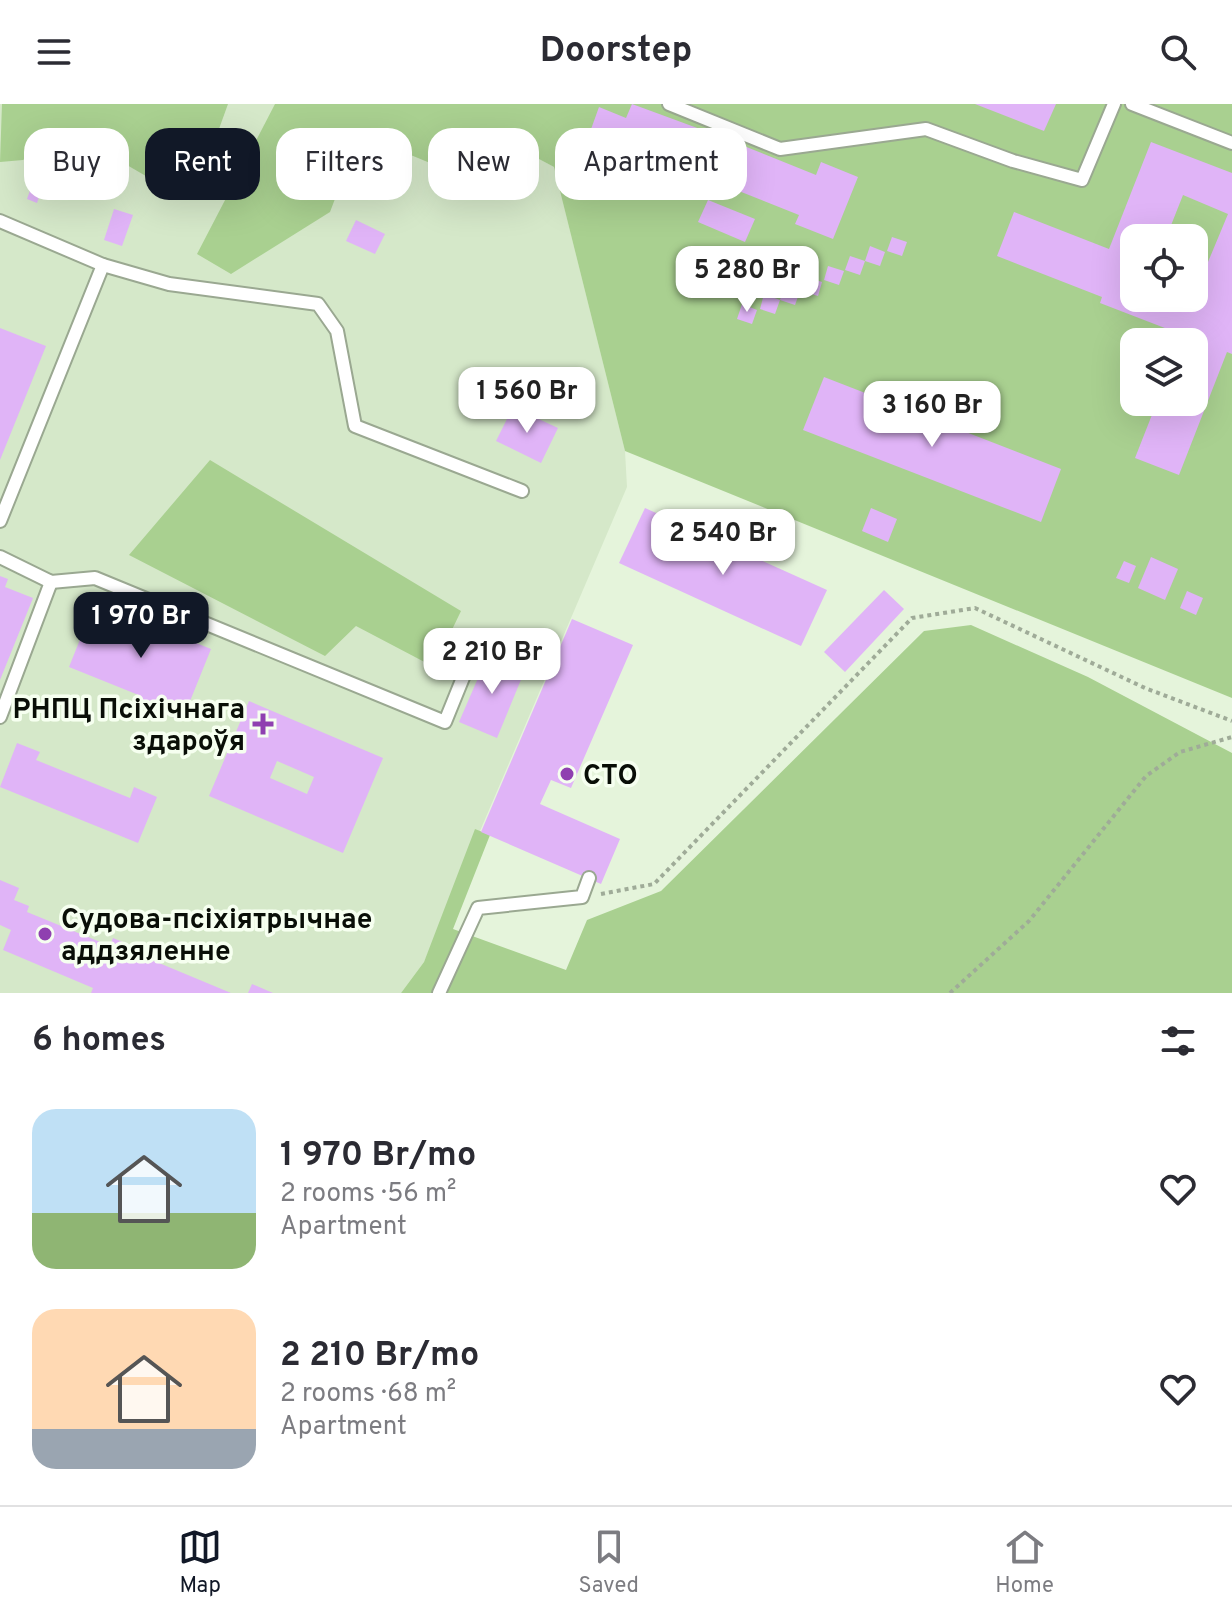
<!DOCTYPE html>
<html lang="en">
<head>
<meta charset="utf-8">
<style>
	:root { --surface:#fff; --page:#f2f2f3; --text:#2b2b33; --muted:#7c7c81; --line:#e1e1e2; --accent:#111827 }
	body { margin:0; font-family:Overpass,sans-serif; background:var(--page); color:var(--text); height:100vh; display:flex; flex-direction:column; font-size:30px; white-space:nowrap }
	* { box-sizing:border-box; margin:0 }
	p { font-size:26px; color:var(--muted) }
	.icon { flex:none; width:44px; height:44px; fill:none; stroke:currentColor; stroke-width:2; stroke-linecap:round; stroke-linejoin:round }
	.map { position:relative; height:889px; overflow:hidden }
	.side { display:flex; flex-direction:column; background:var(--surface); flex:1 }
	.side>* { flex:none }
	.guide { position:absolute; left:24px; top:24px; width:800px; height:72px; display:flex; gap:16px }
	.tools { position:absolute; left:1120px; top:120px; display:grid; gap:16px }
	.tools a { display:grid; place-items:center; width:88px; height:88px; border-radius:16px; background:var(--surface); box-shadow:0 8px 32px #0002; font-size:40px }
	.price { position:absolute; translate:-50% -68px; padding:0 18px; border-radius:16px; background:#fff; color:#222; font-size:26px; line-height:52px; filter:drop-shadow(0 2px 4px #0008) }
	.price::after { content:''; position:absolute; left:50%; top:48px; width:24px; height:18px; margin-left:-12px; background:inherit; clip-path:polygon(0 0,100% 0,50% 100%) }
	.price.on { background:var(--accent); color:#fff }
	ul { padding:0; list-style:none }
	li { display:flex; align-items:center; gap:24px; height:200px; padding:0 32px }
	li span { display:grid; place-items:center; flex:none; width:224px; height:160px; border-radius:24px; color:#555 }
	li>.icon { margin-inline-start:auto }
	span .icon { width:96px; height:96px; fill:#fffc; stroke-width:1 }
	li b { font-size:34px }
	h2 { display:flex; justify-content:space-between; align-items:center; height:96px; padding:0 32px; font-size:34px }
	.pill { padding:0 28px; border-radius:24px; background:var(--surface); box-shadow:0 8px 32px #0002; font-size:28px; line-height:72px }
	.pill.on { background:var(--accent); color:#fff }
	header { display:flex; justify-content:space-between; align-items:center; height:104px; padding:0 32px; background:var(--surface); font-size:36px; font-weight:700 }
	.tabs { display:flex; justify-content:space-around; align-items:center; height:112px; border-top:2px solid var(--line); background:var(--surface); font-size:22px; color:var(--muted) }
	.tabs a { display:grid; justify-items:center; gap:4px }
	.tabs .on { color:var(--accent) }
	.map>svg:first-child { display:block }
</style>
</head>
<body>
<header><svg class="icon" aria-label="menu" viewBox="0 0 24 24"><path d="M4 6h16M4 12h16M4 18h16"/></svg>Doorstep<svg class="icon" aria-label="search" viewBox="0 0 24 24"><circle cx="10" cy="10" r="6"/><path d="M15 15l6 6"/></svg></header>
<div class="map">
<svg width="1232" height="889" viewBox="0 0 1232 889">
	<rect width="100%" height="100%" fill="#e5f4db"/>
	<!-- built -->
	<polygon fill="#d5e8c9" points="0,0 521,0 510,39 554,63 625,347 627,383 424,858 401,889 0,889"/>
	<!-- green -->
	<g fill="#a9d090" fill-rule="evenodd">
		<polygon points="2,0 228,0 211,47 151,75 65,25 23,56 0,58"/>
		<path d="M275 0H1232V594L625 347 554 63 539 55 525 67 471 76 377 37 349 58 330 108 231 170 197 150ZM1134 134H1194V194H1134ZM1134 238H1194V298H1134Z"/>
		<polygon points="210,356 461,507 434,563 356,522 325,552 129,451"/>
		<polygon points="971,521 1088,573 1232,649 1232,889 401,889 424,858 475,725 490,731 453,825 566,866 587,816 661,787 924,527"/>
	</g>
	<!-- building -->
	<g fill="#e0b4f7" fill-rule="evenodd">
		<polygon points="632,0 700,25 693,42 708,48 714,30 816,71 821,58 858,73 833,135 795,120 799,111 590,28 599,3 626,14"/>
		<polygon points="975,0 1056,0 1044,27"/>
		<path d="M1151 38 1232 69V250L1227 248 1179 371 1135 354 1157 298H1194V238H1180L1183 231 1100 199 1102 193 997 152 1014 108 1109 145ZM1183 91 1228 110 1203 170 1194 167V194H1134V134H1166Z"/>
		<polygon points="33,78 43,81 37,99 27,95"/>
		<polygon points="708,96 755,115 745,138 698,118"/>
		<polygon points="114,105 133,111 122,142 104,136"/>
		<polygon points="356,116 385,130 375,150 346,137"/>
		<polygon points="892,133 907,138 902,152 887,147"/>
		<polygon points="870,142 885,148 880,162 865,157"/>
		<polygon points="850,152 865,157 860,171 845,166"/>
		<polygon points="828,162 844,167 839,181 824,176"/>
		<polygon points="807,173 822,178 818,192 802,187"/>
		<polygon points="785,181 800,187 795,201 780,196"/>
		<polygon points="764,190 780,196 775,210 760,205"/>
		<polygon points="742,200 757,206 752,220 737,215"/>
		<polygon points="0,224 46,242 0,356"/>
		<polygon points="824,273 1061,365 1041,418 803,326"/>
		<polygon points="513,303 558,324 541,359 496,337"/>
		<polygon points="645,404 827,486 801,542 619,459"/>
		<polygon points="871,404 897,415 888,438 862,427"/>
		<polygon points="1151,453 1178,465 1165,496 1138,484"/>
		<polygon points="1124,457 1136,462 1129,479 1116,474"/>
		<polygon points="0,472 8,475 5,483 33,494 0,576"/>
		<polygon points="884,486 904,505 845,568 824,548"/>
		<polygon points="1187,487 1203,494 1196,511 1180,504"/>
		<polygon points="95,498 211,545 182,617 138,599 141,592 69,563"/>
		<polygon points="572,515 633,541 571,684 551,676 540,700 620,735 601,780 481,728"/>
		<polygon points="488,551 525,566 497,634 459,618"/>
		<path d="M249 597 383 654 343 749 209 692ZM277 657 314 673 307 690 270 674Z"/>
		<polygon points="17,639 40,648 36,656 130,694 134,683 157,693 138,739 0,683"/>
		<polygon points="0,776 19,784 14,796 29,802 27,808 110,842 113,834 149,849 147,854 231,889 91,889 93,884 3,846 11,826 0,821"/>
		<polygon points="252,880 273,889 248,889"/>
	</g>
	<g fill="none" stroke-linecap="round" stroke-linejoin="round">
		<defs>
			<g id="service">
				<polyline points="669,0 780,45 926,25 1013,57 1082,76 1114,0"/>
				<polyline points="1132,0 1232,39"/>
				<polyline points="0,117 103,161 169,180 318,200 337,227 355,322 522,387"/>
				<polyline points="0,417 103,161"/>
				<polyline points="0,453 51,478 95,474 445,618 471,554"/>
				<polyline points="0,613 51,478"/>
				<polyline points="439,889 478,804 582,793 589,774"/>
			</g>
		</defs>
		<!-- service casing -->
		<use href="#service" stroke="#9aa891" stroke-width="16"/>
		<!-- path -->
		<g stroke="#9fab98" stroke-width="4" stroke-dasharray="4 4" stroke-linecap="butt">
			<polyline points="601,790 654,780 912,514 975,504 1145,584 1232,617"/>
			<polyline points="950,889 1029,817 1146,672 1180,648 1232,633"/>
		</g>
		<!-- service -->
		<use href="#service" stroke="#fff" stroke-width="12"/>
	</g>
	<!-- markers -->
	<g fill="#8f40b0" stroke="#f6fff0" stroke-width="3">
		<path d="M259 608h8v8h8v8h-8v8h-8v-8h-8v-8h8z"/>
		<circle cx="567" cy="670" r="8"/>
		<circle cx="45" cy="830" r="8"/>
	</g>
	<g text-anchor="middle" stroke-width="7" stroke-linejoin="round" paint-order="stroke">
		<!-- poi labels -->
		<g font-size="28" font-weight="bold" fill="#090e07" stroke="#f6fff0" text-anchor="start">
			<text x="245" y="614" text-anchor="end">РНПЦ Псіхічнага<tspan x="245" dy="32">здароўя</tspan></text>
			<text x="583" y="680">СТО</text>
			<text x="61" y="824">Судова-псіхіятрычнае<tspan x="61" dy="32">аддзяленне</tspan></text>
		</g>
	</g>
</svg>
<div class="tools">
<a><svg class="icon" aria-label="locate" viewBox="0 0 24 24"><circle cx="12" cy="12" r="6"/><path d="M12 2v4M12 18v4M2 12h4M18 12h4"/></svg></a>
<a><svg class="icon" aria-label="layers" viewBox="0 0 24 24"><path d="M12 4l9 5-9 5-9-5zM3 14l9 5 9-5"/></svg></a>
</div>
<b class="price" style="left:747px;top:210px">5 280 Br</b>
<b class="price" style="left:527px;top:331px">1 560 Br</b>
<b class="price" style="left:932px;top:345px">3 160 Br</b>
<b class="price" style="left:723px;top:473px">2 540 Br</b>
<b class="price on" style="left:141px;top:556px">1 970 Br</b>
<b class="price" style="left:492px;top:592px">2 210 Br</b>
<div class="guide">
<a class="pill">Buy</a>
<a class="pill on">Rent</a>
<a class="pill">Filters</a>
<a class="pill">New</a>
<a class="pill">Apartment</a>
</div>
</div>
<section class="side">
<h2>6 homes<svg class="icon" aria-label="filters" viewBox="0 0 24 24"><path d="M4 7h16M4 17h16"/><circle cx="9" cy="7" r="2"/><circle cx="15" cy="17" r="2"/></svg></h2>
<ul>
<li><span style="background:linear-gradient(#bfe0f5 65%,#8fb573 0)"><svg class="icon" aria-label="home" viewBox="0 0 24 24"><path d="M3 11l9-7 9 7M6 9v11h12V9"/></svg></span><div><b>1 970 Br/mo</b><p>2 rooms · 56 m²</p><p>Apartment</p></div><svg class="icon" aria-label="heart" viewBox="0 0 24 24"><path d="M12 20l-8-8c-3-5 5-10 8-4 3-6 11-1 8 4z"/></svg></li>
<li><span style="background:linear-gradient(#ffd9b3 75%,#9aa5b1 0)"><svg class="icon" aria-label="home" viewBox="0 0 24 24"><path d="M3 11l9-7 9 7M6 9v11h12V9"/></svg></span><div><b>2 210 Br/mo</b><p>2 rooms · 68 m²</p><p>Apartment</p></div><svg class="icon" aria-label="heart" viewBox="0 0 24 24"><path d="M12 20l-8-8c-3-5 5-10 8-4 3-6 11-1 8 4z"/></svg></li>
</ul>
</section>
<nav class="tabs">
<a class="on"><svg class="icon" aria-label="map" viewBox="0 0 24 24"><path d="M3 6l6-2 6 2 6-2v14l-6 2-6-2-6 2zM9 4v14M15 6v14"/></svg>Map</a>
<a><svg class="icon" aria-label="saved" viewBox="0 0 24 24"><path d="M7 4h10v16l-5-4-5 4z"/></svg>Saved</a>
<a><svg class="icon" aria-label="home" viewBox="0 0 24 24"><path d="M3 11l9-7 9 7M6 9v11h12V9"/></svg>Home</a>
</nav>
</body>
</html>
